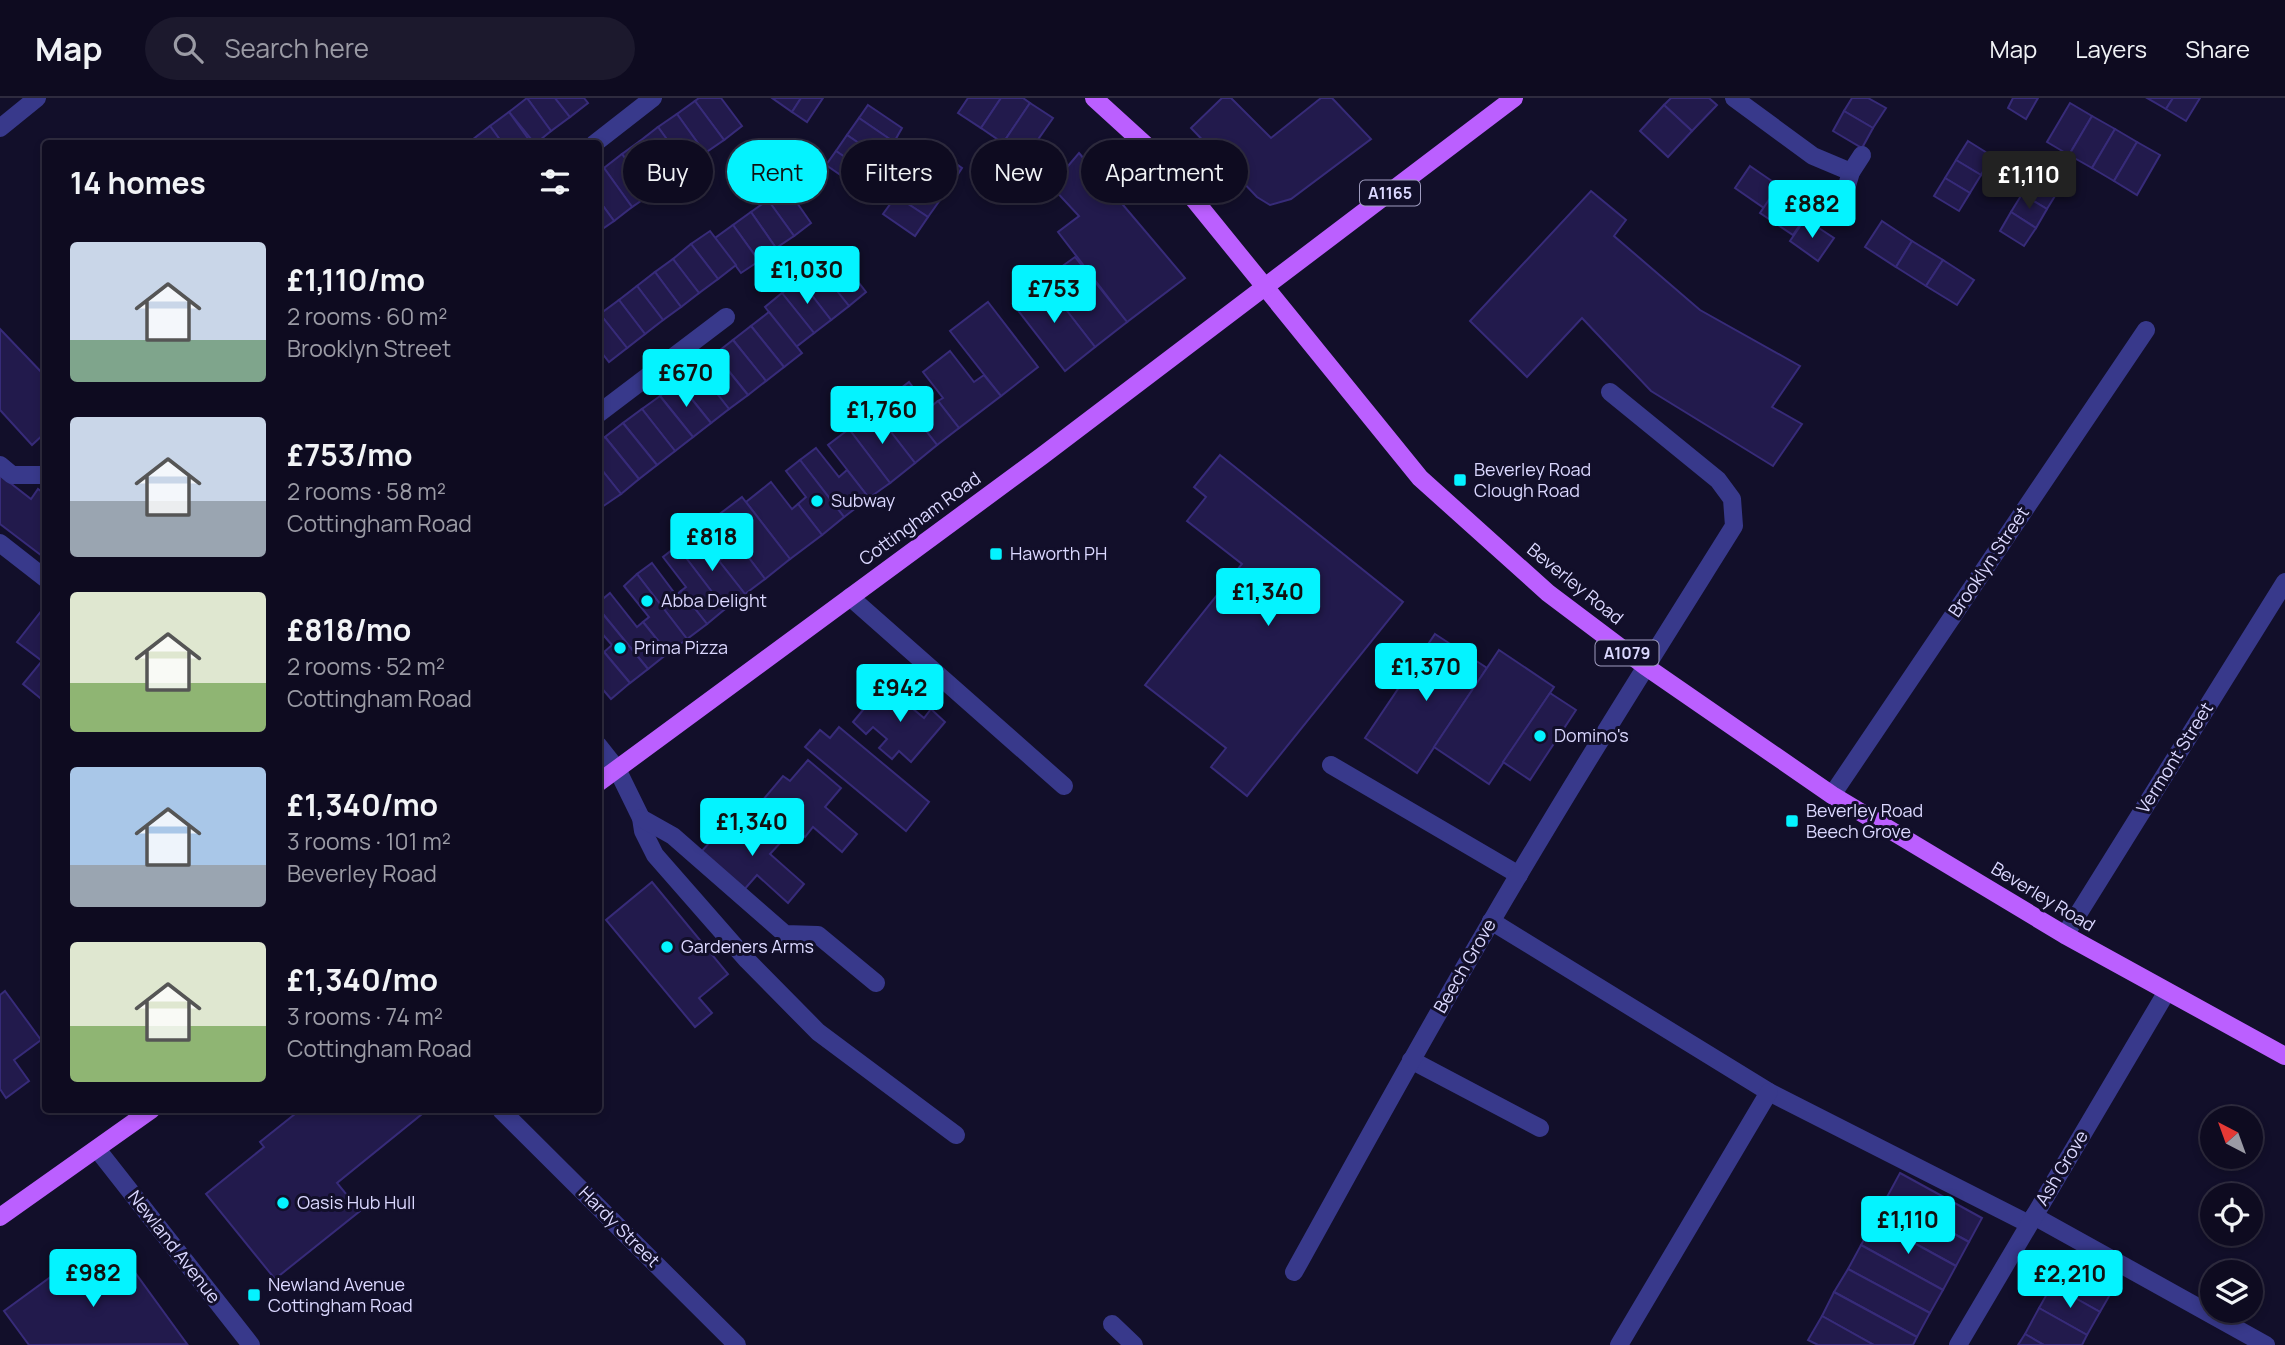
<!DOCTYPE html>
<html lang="en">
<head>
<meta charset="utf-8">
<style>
	:root { --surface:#0e0b20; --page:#1c192d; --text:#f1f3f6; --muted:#9b9ba5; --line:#2e2b3e; --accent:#04f3ff }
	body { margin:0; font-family:Manrope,sans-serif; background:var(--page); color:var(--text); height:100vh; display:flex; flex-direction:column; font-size:26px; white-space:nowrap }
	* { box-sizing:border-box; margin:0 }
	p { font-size:23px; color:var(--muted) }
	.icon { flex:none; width:38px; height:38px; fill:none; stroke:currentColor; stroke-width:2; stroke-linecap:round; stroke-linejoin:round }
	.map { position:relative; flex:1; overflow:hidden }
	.drawer { position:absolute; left:42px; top:42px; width:560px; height:973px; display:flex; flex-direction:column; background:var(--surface); border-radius:7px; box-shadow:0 4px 10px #0003,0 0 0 2px var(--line) }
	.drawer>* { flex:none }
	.top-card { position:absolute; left:623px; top:42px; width:665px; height:63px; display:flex; gap:14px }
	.needle { width:46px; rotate:319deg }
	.fabs { position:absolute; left:2200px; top:1008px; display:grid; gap:14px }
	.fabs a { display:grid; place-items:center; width:63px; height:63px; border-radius:50%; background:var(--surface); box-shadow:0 4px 10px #0003,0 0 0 2px var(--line); font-size:35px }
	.price { position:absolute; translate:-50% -60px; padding:0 16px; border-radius:7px; background:var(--accent); color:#111; font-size:23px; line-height:46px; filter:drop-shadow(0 2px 4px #0008) }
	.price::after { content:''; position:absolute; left:50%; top:42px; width:21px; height:16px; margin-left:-10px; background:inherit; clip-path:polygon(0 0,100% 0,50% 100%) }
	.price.current { background:#222; color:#fff }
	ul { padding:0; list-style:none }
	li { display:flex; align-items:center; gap:21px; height:175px; padding:0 28px }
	li span { display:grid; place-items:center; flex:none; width:196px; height:140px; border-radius:7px; color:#555 }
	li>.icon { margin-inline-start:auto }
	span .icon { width:84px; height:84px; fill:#fffc; stroke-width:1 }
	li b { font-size:30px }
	h2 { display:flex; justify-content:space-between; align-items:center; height:84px; padding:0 28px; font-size:30px }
	.pill { padding:0 24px; border-radius:32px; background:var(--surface); box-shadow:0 4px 10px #0003,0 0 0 2px var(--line); font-size:24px; line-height:63px }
	.pill.current { background:var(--accent); color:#111 }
	header { display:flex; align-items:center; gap:42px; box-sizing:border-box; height:98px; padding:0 35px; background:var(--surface); border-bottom:2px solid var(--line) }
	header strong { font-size:33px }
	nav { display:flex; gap:38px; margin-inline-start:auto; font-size:24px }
	.search { width:490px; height:63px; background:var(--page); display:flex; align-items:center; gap:18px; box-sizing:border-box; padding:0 24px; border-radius:38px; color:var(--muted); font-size:26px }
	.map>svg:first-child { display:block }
</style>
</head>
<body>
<header>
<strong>Map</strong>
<div class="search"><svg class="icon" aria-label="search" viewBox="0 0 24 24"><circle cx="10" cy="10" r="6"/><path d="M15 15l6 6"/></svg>Search here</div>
<nav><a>Map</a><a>Layers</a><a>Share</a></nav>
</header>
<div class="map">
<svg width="2285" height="1247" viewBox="0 0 2285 1247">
	<rect width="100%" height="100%" fill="#120f2a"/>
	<!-- building -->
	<g fill="#221a4c" stroke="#372b79" stroke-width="2">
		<polygon points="527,0 555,0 570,19 551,33"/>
		<polygon points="527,0 551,33 535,46 509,14"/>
		<polygon points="555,0 584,0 588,5 570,19"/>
		<polygon points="699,0 721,0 742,28 724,42 695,3"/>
		<polygon points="772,0 801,0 792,14"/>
		<polygon points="801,0 823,0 807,24 792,14"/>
		<polygon points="968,0 1001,0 981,30 958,15"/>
		<polygon points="1001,0 1023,0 1030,5 1003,45 981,30"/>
		<polygon points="1222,0 1231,0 1271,40 1321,0 1332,0 1371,41 1291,101 1270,107 1257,99 1191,30"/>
		<polygon points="1671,0 1709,0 1717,7 1692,33 1664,7"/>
		<polygon points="1852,0 1868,0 1886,10 1873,30 1844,13"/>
		<polygon points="2013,0 2038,0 2026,21 2008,10"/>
		<polygon points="2147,0 2173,0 2166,11"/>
		<polygon points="2173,0 2200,0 2186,23 2166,11"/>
		<polygon points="695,3 724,42 705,55 677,16"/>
		<polygon points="1030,5 1053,20 1025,60 1003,45"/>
		<polygon points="2070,5 2092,18 2069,57 2047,44"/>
		<polygon points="868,7 902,30 894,44 859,20"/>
		<polygon points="1664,7 1692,33 1668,59 1640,33"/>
		<polygon points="1844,13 1873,30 1862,50 1833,33"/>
		<polygon points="509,14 532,46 503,46 490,28"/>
		<polygon points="677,16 705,55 687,69 658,29"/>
		<polygon points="2092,18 2115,31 2092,70 2069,57"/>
		<polygon points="859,20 894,44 882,61 847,37"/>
		<polygon points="490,28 503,46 475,46 472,42"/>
		<polygon points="658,29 687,69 669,82 640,43"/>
		<polygon points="2115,31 2137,44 2114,83 2092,70"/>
		<polygon points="847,37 882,61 871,77 836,53"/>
		<polygon points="640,43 669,82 651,96 622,56"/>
		<polygon points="1968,43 1992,58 1981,77 1956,62"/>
		<polygon points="2137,44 2160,57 2137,97 2114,83"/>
		<polygon points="931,48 962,70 951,87 919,65"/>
		<polygon points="836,53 871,77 861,91 826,67"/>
		<polygon points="1079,55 1185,180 1127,224 1058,134 1079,118 1051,88"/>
		<polygon points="622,56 651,96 632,109 604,70"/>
		<polygon points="1956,62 1981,77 1970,95 1945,80"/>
		<polygon points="919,65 951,87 940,102 908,80"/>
		<polygon points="1750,68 1779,88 1764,110 1735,90"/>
		<polygon points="604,70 632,109 614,123 598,101 598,74"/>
		<polygon points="2033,78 2058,93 2047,111 2022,96"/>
		<polygon points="908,80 940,102 928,119 896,98"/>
		<polygon points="1945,80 1970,95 1959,113 1934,98"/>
		<polygon points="786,89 811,125 794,138 768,102"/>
		<polygon points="1591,93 1626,122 1614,138 1700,212 1800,268 1772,309 1802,326 1773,368 1651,293 1582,220 1527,279 1470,223"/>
		<polygon points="1775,93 1808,115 1793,137 1760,115"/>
		<polygon points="2022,96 2047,111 2036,130 2011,114"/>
		<polygon points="896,98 928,119 915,138 883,116"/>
		<polygon points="598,101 614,123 598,134"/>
		<polygon points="768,102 794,138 776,150 751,114"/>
		<polygon points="751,114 776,150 759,163 733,127"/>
		<polygon points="2011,114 2036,130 2024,148 2000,133"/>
		<polygon points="1805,121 1834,140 1818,163 1790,143"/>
		<polygon points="1882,123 1912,143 1896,169 1865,149"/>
		<polygon points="733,127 759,163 741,175 715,140"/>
		<polygon points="710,133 736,167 718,181 691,146"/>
		<polygon points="1912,143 1943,162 1926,188 1896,169"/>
		<polygon points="691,146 718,181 699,195 673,161"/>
		<polygon points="835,154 866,194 849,208 817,168"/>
		<polygon points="1075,159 1127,224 1095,249 1043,182"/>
		<polygon points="673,161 699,195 681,209 655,174"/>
		<polygon points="1943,162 1974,182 1957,207 1926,188"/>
		<polygon points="817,168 849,208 831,222 800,182"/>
		<polygon points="655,174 681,209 663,222 637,188"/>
		<polygon points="800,182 831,222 814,235 782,195"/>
		<polygon points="1043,182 1095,249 1065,273 1013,206"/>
		<polygon points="637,188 663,222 645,236 619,202"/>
		<polygon points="782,195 814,235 796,249 765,209"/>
		<polygon points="619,202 645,236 627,250 600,216"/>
		<polygon points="988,204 1038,269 1001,298 950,233"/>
		<polygon points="769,214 802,255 784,269 751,228"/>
		<polygon points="600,216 627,250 609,264 598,250 598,217"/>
		<polygon points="751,228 784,269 766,283 733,242"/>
		<polygon points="0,231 46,279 46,334 32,347 0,312"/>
		<polygon points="733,242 766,283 748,297 715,256"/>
		<polygon points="950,253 974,284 984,277 1001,298 959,330 938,303 943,300 923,274"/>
		<polygon points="715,256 748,297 729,311 697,270"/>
		<polygon points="697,270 729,311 711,325 678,284"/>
		<polygon points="678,284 711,325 693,339 660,298"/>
		<polygon points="909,284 929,310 938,303 959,330 937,347 896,294"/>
		<polygon points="896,294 937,347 915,365 874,312"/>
		<polygon points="660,298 693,339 675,353 642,311"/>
		<polygon points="642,311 675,353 657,367 623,325"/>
		<polygon points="874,312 915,365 890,385 849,331"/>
		<polygon points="623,325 657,367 639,381 605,339"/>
		<polygon points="849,331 890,385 869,400 828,347"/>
		<polygon points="605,339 639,381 621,396 598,367 598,344"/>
		<polygon points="816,350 839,379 847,372 869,400 844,419 800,362"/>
		<polygon points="1220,357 1403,504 1247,698 1211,669 1226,650 1145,587 1242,466 1187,423 1206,399 1194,389"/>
		<polygon points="800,362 844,419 822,437 798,406 806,399 786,373"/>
		<polygon points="598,367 621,396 602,409 598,404"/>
		<polygon points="0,377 31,401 38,391 46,397 46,461 0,426"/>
		<polygon points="771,384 792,411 798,406 822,437 790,461 746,404"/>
		<polygon points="742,399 790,461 765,481 717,418"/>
		<polygon points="717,418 765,481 745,496 719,463 728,456 706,427"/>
		<polygon points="692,437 715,467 719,463 745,496 725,511 677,448"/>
		<polygon points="677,448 725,511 707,526 681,493 686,489 663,459"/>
		<polygon points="652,465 676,497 681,493 707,526 687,541 637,476"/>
		<polygon points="637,476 687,541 668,555 643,524 649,519 624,488"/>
		<polygon points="610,495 637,529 643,524 668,555 648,571 598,510 598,505"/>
		<polygon points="46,507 46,603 45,604 23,586 42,563 17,544"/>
		<polygon points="598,510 648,571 630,585 604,554 612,547 598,531"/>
		<polygon points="1435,536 1487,570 1417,675 1365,640"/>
		<polygon points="1499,552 1554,589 1489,686 1434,649"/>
		<polygon points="604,554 630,585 611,601 598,586 598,556"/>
		<polygon points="908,587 922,598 912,610 924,620 931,611 945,624 911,664 899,653 892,661 879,650 887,641 873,629 866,636 853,624 878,594 892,606"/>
		<polygon points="1550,595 1576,612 1530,682 1503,664"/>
		<polygon points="839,629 929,704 906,733 805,649 820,632 830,640"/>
		<polygon points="808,662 841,690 825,709 857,736 842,754 813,729 805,739 762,703 783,678 790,683"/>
		<polygon points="753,716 782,743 770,756 804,786 788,805 757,777 743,793 700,755 724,729 733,738"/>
		<polygon points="652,784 728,876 699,900 712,915 695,929 606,822"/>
		<polygon points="5,893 41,942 14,962 29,983 6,1000 0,991 0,897"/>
		<polygon points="300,1012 419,1012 422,1016 337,1085 360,1113 275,1181 206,1096 264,1049 260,1044"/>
		<polygon points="1900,1075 1982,1120 1969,1144 1887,1099"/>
		<polygon points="1887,1099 1969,1144 1956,1168 1874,1123"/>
		<polygon points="1874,1123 1956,1168 1943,1192 1861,1147"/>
		<polygon points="1861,1147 1943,1192 1930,1215 1848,1171"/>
		<polygon points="82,1156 131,1169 187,1246 29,1247 4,1213"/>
		<polygon points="2066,1161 2115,1188 2100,1214 2052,1187"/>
		<polygon points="1848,1171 1930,1215 1917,1239 1834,1194"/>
		<polygon points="2052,1187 2100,1214 2087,1237 2039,1210"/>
		<polygon points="1834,1194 1917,1239 1913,1247 1874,1247 1822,1218"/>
		<polygon points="2039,1210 2087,1237 2082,1247 2044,1247 2025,1236"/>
		<polygon points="1822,1218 1874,1247 1818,1247 1808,1242"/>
		<polygon points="2025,1236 2044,1247 2018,1247"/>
	</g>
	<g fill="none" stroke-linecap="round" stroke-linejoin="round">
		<!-- minor -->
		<g stroke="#38398b" stroke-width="18">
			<polyline points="1734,0 1813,58 1851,74"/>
			<polyline points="0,30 37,0"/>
			<polyline points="594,46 653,0"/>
			<polyline points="1846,91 1851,74 1862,57"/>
			<polyline points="598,316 726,219"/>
			<polyline points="0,367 12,377 46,377"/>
			<polyline points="0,445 46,481"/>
			<polyline points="850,499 1064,688"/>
			<polyline points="598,647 617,671 641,720 643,733 655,757 747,862 818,934 956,1037"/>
			<polyline points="1331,667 1519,777"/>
			<polyline points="1832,697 2146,232"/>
			<polyline points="641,720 673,738 785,836 818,837 876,885"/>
			<polyline points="1491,823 1769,994 2029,1126"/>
			<polyline points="2065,837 2285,484"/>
			<polyline points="1411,962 1540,1030"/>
			<polyline points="501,1012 737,1247"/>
			<polyline points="97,1051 251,1247"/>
			<polyline points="2034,1118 2266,1247"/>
			<path d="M1294 1174C1359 1057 1423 939 1491 824 1569 690 1652 559 1734 428L1732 401 1718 382 1610 294"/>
			<polyline points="1112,1226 1134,1247"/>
			<polyline points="1619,1247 1769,994"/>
			<polyline points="1958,1247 2166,895"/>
		</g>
		<!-- major -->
		<g stroke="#bb5fff" stroke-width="18">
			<polyline points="1094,0 1162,62 1420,380 1548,495 1645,568 1832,697 2065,837 2285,958"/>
			<polyline points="598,685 1042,358 1514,0"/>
			<polyline points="0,1119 151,1012"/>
		</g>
	</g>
	<!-- markers -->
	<g fill="#04f3ff" stroke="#120f2a" stroke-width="2.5">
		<rect x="1453" y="375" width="14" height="14" rx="3.5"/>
		<circle cx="817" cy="403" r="7"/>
		<rect x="989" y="449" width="14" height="14" rx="3.5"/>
		<circle cx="647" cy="503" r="7"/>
		<circle cx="620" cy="550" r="7"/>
		<circle cx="1540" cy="638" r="7"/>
		<rect x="1785" y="716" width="14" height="14" rx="3.5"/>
		<circle cx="667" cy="849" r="7"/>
		<circle cx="283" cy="1105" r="7"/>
		<rect x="247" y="1190" width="14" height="14" rx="3.5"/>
	</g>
	<g text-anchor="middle" stroke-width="6" stroke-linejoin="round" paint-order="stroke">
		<!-- shield labels -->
		<g fill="#120f2a" stroke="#9f9cbf" stroke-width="2">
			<rect x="1360" y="82.5" width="60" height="25" rx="5"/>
			<rect x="1595.5" y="542.5" width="63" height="25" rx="5"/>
		</g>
		<g font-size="16" font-weight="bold" fill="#dbd8ff">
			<text x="1390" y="101">A1165</text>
			<text x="1627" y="561">A1079</text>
		</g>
		<!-- poi labels -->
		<g font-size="18" fill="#dbd8ff" stroke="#120f2a" text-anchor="start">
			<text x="1474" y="378">Beverley Road<tspan x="1474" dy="21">Clough Road</tspan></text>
			<text x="831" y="409">Subway</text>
			<text x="1010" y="462">Haworth PH</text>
			<text x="661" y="509">Abba Delight</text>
			<text x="634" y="556">Prima Pizza</text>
			<text x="1554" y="644">Domino's</text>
			<text x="1806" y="719">Beverley Road<tspan x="1806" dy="21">Beech Grove</tspan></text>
			<text x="681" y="855">Gardeners Arms</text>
			<text x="297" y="1111">Oasis Hub Hull</text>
			<text x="268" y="1193">Newland Avenue<tspan x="268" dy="21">Cottingham Road</tspan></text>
		</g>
		<!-- street labels -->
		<g font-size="18" fill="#dbd8ff" stroke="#120f2a">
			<text transform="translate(920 421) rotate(-36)" y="6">Cottingham Road</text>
			<text transform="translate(1989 464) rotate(-56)" y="6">Brooklyn Street</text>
			<text transform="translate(1575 486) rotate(39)" y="6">Beverley Road</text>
			<text transform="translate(2175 660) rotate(-58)" y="6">Vermont Street</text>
			<text transform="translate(2043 799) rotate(31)" y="6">Beverley Road</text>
			<text transform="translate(1465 868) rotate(-60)" y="6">Beech Grove</text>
			<text transform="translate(2062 1070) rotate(-59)" y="6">Ash Grove</text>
			<text transform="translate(619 1129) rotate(45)" y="6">Hardy Street</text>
			<text transform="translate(174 1149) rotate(52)" y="6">Newland Avenue</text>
		</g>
	</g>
</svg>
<div class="fabs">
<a><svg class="needle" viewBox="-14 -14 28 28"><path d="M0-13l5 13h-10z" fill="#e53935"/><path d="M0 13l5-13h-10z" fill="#9b9ba5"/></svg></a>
<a><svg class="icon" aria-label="locate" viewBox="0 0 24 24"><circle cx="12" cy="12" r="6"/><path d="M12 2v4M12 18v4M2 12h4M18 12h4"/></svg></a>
<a><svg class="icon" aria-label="layers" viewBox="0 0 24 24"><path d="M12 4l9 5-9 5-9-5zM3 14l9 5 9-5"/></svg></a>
</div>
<b class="price current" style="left:2029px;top:113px">£1,110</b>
<b class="price" style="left:1812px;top:142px">£882</b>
<b class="price" style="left:807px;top:208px">£1,030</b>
<b class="price" style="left:1054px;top:227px">£753</b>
<b class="price" style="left:686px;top:311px">£670</b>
<b class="price" style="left:882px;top:348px">£1,760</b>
<b class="price" style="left:712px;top:475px">£818</b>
<b class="price" style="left:1268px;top:530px">£1,340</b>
<b class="price" style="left:1426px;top:605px">£1,370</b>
<b class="price" style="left:900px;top:626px">£942</b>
<b class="price" style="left:752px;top:760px">£1,340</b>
<b class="price" style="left:1908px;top:1158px">£1,110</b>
<b class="price" style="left:93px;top:1211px">£982</b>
<b class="price" style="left:2070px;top:1212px">£2,210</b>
<div class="top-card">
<a class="pill">Buy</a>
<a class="pill current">Rent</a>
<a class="pill">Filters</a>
<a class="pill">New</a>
<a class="pill">Apartment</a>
</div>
<section class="drawer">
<h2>14 homes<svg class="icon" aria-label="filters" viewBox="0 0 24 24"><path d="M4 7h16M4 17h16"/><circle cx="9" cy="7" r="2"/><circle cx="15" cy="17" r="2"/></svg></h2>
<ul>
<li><span style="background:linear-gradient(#c9d6e8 70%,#7fa58c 0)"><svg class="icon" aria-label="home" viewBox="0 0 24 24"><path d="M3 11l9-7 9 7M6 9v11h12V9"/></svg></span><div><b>£1,110/mo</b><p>2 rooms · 60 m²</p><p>Brooklyn Street</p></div></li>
<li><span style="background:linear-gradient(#c9d6e8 60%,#9aa5b1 0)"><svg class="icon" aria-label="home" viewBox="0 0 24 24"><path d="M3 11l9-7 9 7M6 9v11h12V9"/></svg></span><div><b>£753/mo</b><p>2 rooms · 58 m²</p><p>Cottingham Road</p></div></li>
<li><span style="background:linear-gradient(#dfe7d0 65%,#8fb573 0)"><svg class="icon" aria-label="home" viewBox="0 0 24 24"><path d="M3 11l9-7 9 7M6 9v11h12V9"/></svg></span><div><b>£818/mo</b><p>2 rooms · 52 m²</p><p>Cottingham Road</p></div></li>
<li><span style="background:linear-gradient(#a9c7e8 70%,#9aa5b1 0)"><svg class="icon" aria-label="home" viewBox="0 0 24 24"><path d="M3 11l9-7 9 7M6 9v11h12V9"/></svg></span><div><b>£1,340/mo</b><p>3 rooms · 101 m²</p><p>Beverley Road</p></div></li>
<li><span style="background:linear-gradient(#dfe7d0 60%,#8fb573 0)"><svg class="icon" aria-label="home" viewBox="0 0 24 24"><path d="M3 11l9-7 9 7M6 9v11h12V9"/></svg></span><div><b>£1,340/mo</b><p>3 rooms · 74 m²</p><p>Cottingham Road</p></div></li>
</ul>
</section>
</div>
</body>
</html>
